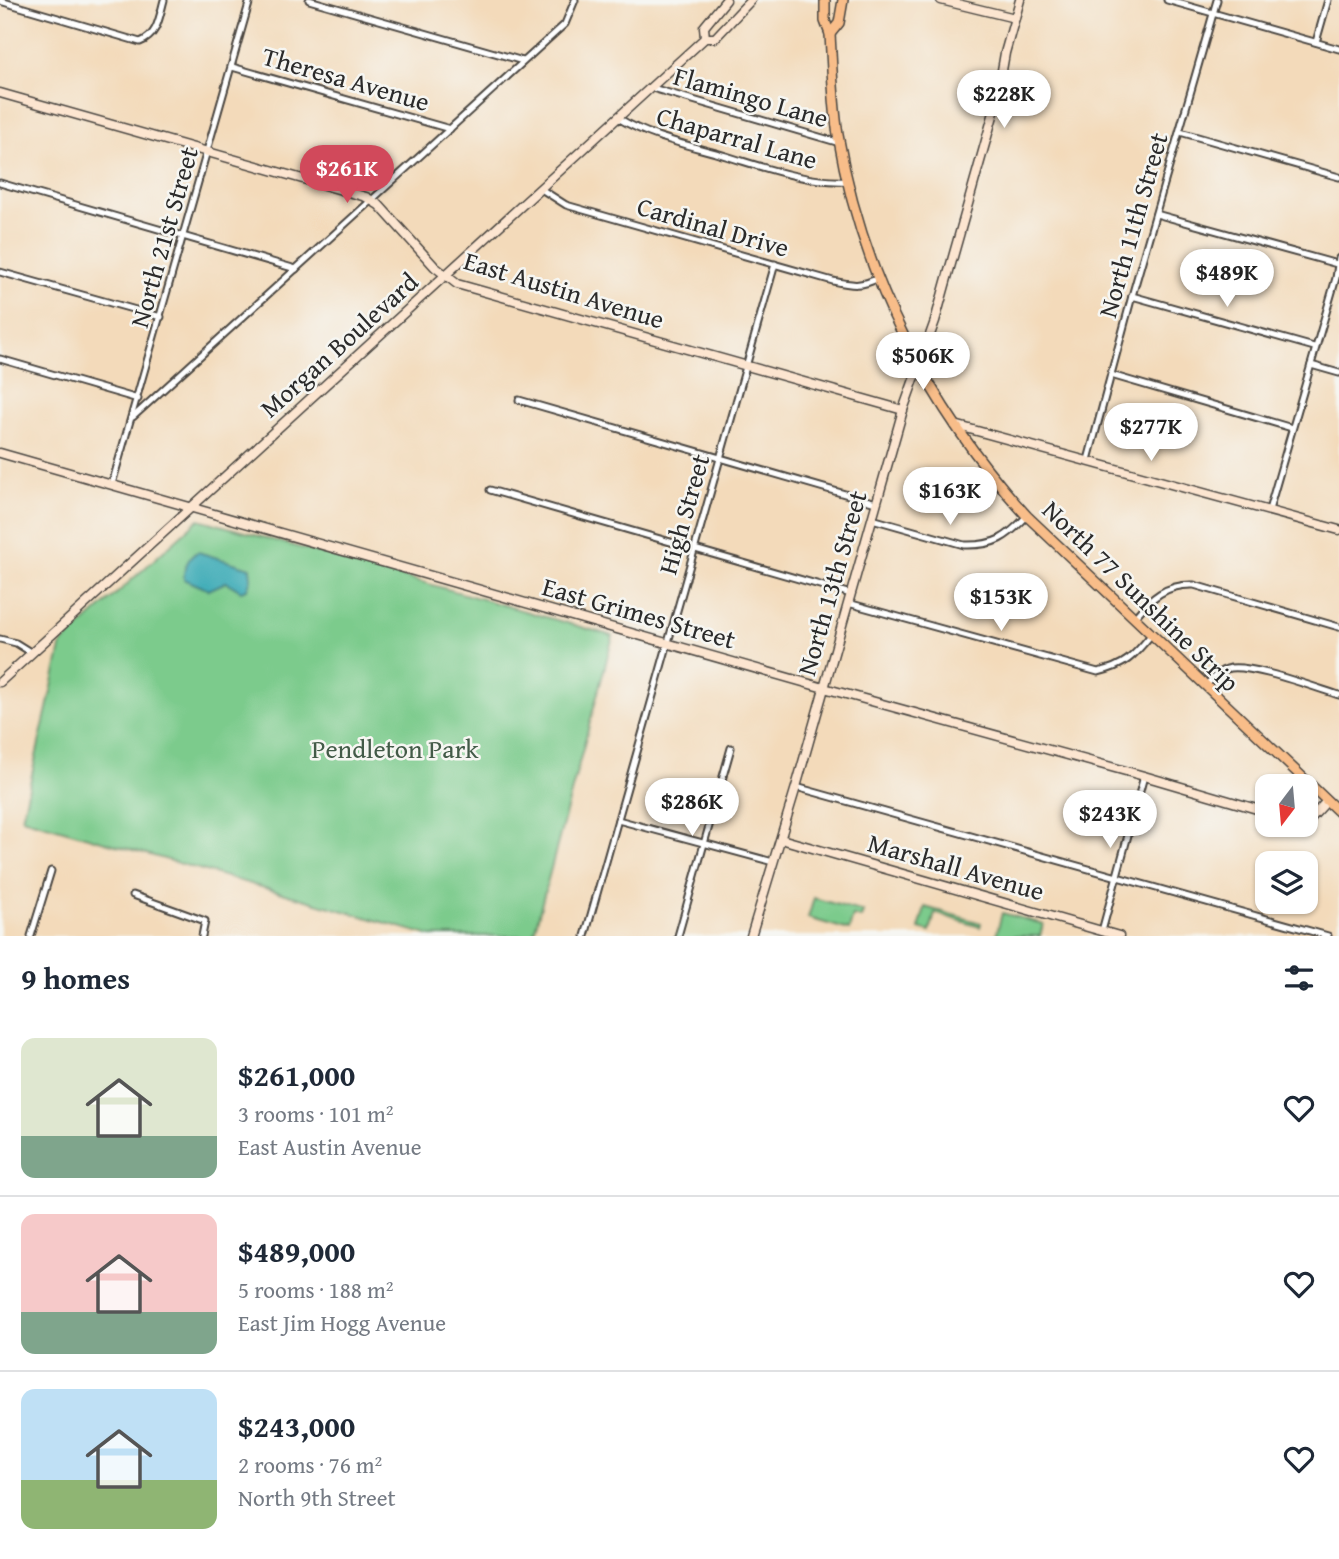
<!DOCTYPE html>
<html lang="en">
<head>
<meta charset="utf-8">
<style>
	:root { --surface:#fff; --page:#f2f2f3; --text:#1f2937; --muted:#747a83; --line:#e0e1e3; --accent:#d1495b }
	body { margin:0; font-family:"Gentium Book Plus",serif; background:var(--page); color:var(--text); height:100vh; display:flex; flex-direction:column; font-size:26px; white-space:nowrap }
	* { box-sizing:border-box; margin:0 }
	p { font-size:23px; color:var(--muted) }
	.icon { flex:none; width:38px; height:38px; fill:none; stroke:currentColor; stroke-width:2; stroke-linecap:round; stroke-linejoin:round }
	.map { position:relative; height:936px; overflow:hidden }
	.side { display:flex; flex-direction:column; background:var(--surface); flex:1 }
	.side>* { flex:none }
	.needle { width:46px; rotate:196deg }
	.fabs { position:absolute; left:1255px; top:774px; display:grid; gap:14px }
	.fabs a { display:grid; place-items:center; width:63px; height:63px; border-radius:14px; background:var(--surface); box-shadow:0 2px 5px #0004; font-size:35px }
	.price { position:absolute; translate:-50% -60px; padding:0 16px; border-radius:24px; background:#fff; color:#222; font-size:23px; line-height:46px; filter:drop-shadow(0 2px 4px #0008) }
	.price::after { content:''; position:absolute; left:50%; top:42px; width:21px; height:16px; margin-left:-10px; background:inherit; clip-path:polygon(0 0,100% 0,50% 100%) }
	.price.on { background:var(--accent); color:#fff }
	ul { padding:0; list-style:none }
	li { display:flex; align-items:center; gap:21px; height:175px; padding:0 21px }
	li+li { border-top:2px solid var(--line) }
	li span { display:grid; place-items:center; flex:none; width:196px; height:140px; border-radius:14px; color:#555 }
	li>.icon { margin-inline-start:auto }
	span .icon { width:84px; height:84px; fill:#fffc; stroke-width:1 }
	li b { font-size:30px }
	h2 { display:flex; justify-content:space-between; align-items:center; height:84px; padding:0 21px; font-size:30px }
	.map>svg:first-child { display:block }
</style>
</head>
<body>
<div class="map">
<svg width="1339" height="936" viewBox="0 0 1339 936">
	<rect width="100%" height="100%" fill="#f6f6f2"/>
	<filter id="ink" filterUnits="userSpaceOnUse"><feTurbulence type="fractalNoise" baseFrequency=".0143" numOctaves="2"/><feDisplacementMap in="SourceGraphic" scale="14" xChannelSelector="R" yChannelSelector="G"/><feConvolveMatrix kernelMatrix="1 2 1 2 8 2 1 2 1" color-interpolation-filters="sRGB"/></filter>
	<filter id="wash" filterUnits="userSpaceOnUse"><feTurbulence type="fractalNoise" baseFrequency=".00686" numOctaves="4" result="noise"/><feDisplacementMap in="SourceGraphic" scale="28" xChannelSelector="R" yChannelSelector="G"/><feGaussianBlur stdDeviation="1.57" result="paint"/><feColorMatrix in="noise" values="0 0 0 0 0 0 0 0 0 0 0 0 0 0 0 0 0 1.4 0 .05"/><feComposite in="paint" operator="in"/></filter>
	<g filter="url(#wash)">
		<rect width="100%" height="100%" fill="#f3daba"/>
		<!-- green -->
		<g fill="#7bcb8c" stroke="#537b5c" stroke-width="2">
			<polygon points="199,519 613,636 533,936 431,936 22,818 62,643"/>
			<polygon points="814,898 863,912 861,918 853,916 849,930 808,918"/>
			<polygon points="925,907 981,923 980,927 935,913 930,932 919,929"/>
			<polygon points="1002,913 1043,924 1040,936 996,936"/>
		</g>
		<!-- water -->
		<path fill="#3aaab6" stroke="#326a70" stroke-width="2" d="M198 552 250 568 251 579 247 589 241 591 226 582 209 590 184 579C183 569 189 555 198 552Z"/>
	</g>
	<g filter="url(#ink)">
		<g fill="none" stroke-linecap="round" stroke-linejoin="round">
			<defs>
				<g id="street">
					<polyline points="309,0 523,61"/>
					<polyline points="1167,0 1339,49"/>
					<path d="M0 1 140 42C158 35 159 18 164 0"/>
					<polyline points="1316,42 1328,0"/>
					<polyline points="232,67 450,129"/>
					<polyline points="652,88 840,143"/>
					<path d="M618 118C651 138 689 145 726 156 766 168 806 183 848 181"/>
					<polyline points="1180,132 1339,177"/>
					<polyline points="0,183 296,269"/>
					<path d="M541 189 566 205 833 281C851 285 862 287 878 278"/>
					<polyline points="1156,214 1337,264"/>
					<polyline points="0,272 161,317"/>
					<polyline points="1132,296 1314,347"/>
					<polyline points="0,359 138,399"/>
					<polyline points="1311,365 1339,373"/>
					<polyline points="1111,375 1292,428"/>
					<polyline points="519,400 876,503"/>
					<polyline points="133,417 565,24 575,0"/>
					<polyline points="1088,460 1132,296 1217,0"/>
					<polyline points="112,484 250,0"/>
					<polyline points="490,490 851,594"/>
					<polyline points="1269,510 1336,278 1339,258"/>
					<path d="M872 519 964 545C995 546 1006 538 1027 516"/>
					<path d="M848 603 1098 672C1125 666 1134 656 1151 635"/>
					<path d="M1134 618C1151 598 1166 584 1194 585L1339 627"/>
					<polyline points="0,639 16,643 32,653"/>
					<path d="M1205 686C1212 680 1218 671 1227 669 1246 662 1316 688 1339 695"/>
					<polyline points="796,787 1328,936"/>
					<polyline points="618,820 773,862"/>
					<polyline points="133,895 205,921 202,936"/>
					<polyline points="1102,931 1144,776"/>
					<polyline points="31,936 51,871"/>
					<polyline points="585,936 775,264"/>
					<polyline points="678,936 731,748"/>
				</g>
				<g id="secondary">
					<polyline points="941,0 1015,18"/>
					<polyline points="705,38 704,27 726,0"/>
					<polyline points="0,93 366,197 379,205 435,267 457,284 903,410"/>
					<polyline points="955,425 1339,530"/>
					<polyline points="0,453 824,688 1144,776 1267,812"/>
					<polyline points="0,682 705,38 715,38 751,0"/>
					<polyline points="1306,820 1312,817 1327,801"/>
					<polyline points="781,839 1119,936"/>
					<polyline points="751,936 796,787 903,410 935,321 947,278 996,105 1005,53 1020,0"/>
				</g>
				<g id="primary">
					<path d="M825 0V21L830 34C832 68 833 102 838 135 862 277 930 410 1027 516L1339 812"/>
					<polyline points="830,34 839,23 843,0"/>
				</g>
			</defs>
			<!-- street casing -->
			<use href="#street" stroke="#494540" stroke-width="9"/>
			<!-- secondary casing -->
			<use href="#secondary" stroke="#494540" stroke-width="11"/>
			<!-- primary casing -->
			<use href="#primary" stroke="#494540" stroke-width="12"/>
			<!-- street -->
			<use href="#street" stroke="#fff" stroke-width="5"/>
			<!-- secondary -->
			<use href="#secondary" stroke="#fce5d0" stroke-width="8"/>
			<!-- primary -->
			<use href="#primary" stroke="#f8bd89" stroke-width="9"/>
		</g>
	</g>
	<g text-anchor="middle" stroke-width="5" stroke-linejoin="round" paint-order="stroke">
		<!-- street labels -->
		<g font-size="26" fill="#2b2b2b" stroke="#f6f6f2">
			<text transform="translate(346 79) rotate(16)" y="9">Theresa Avenue</text>
			<text transform="translate(751 97) rotate(16)" y="9">Flamingo Lane</text>
			<text transform="translate(737 138) rotate(16)" y="9">Chaparral Lane</text>
			<text transform="translate(1133 225) rotate(-74)" y="9">North 11th Street</text>
			<text transform="translate(713 227) rotate(16)" y="9">Cardinal Drive</text>
			<text transform="translate(164 237) rotate(-74)" y="9">North 21st Street</text>
			<text transform="translate(564 290) rotate(17)" y="9">East Austin Avenue</text>
			<text transform="translate(339 345) rotate(-42)" y="9">Morgan Boulevard</text>
			<text transform="translate(684 514) rotate(-74)" y="9">High Street</text>
			<text transform="translate(832 583) rotate(-74)" y="9">North 13th Street</text>
			<text transform="translate(1141 596) rotate(44)" y="9">North 77 Sunshine Strip</text>
			<text transform="translate(639 613) rotate(16)" y="9">East Grimes Street</text>
			<text transform="translate(956 867) rotate(16)" y="9">Marshall Avenue</text>
		</g>
		<!-- park labels -->
		<g font-size="26" fill="#435b48" stroke="#f6f6f2">
			<text x="395" y="758">Pendleton Park</text>
		</g>
	</g>
</svg>
<div class="fabs">
<a><svg class="needle" viewBox="-14 -14 28 28"><path d="M0-13l5 13h-10z" fill="#e53935"/><path d="M0 13l5-13h-10z" fill="#747a83"/></svg></a>
<a><svg class="icon" aria-label="layers" viewBox="0 0 24 24"><path d="M12 4l9 5-9 5-9-5zM3 14l9 5 9-5"/></svg></a>
</div>
<b class="price" style="left:1004px;top:130px">$228K</b>
<b class="price on" style="left:347px;top:205px">$261K</b>
<b class="price" style="left:1227px;top:309px">$489K</b>
<b class="price" style="left:923px;top:392px">$506K</b>
<b class="price" style="left:1151px;top:463px">$277K</b>
<b class="price" style="left:950px;top:527px">$163K</b>
<b class="price" style="left:1001px;top:633px">$153K</b>
<b class="price" style="left:692px;top:838px">$286K</b>
<b class="price" style="left:1110px;top:850px">$243K</b>
</div>
<section class="side">
<h2>9 homes<svg class="icon" aria-label="filters" viewBox="0 0 24 24"><path d="M4 7h16M4 17h16"/><circle cx="9" cy="7" r="2"/><circle cx="15" cy="17" r="2"/></svg></h2>
<ul>
<li><span style="background:linear-gradient(#dfe7d0 70%,#7fa58c 0)"><svg class="icon" aria-label="home" viewBox="0 0 24 24"><path d="M3 11l9-7 9 7M6 9v11h12V9"/></svg></span><div><b>$261,000</b><p>3 rooms · 101 m²</p><p>East Austin Avenue</p></div><svg class="icon" aria-label="heart" viewBox="0 0 24 24"><path d="M12 20l-8-8c-3-5 5-10 8-4 3-6 11-1 8 4z"/></svg></li>
<li><span style="background:linear-gradient(#f6c9c9 70%,#7fa58c 0)"><svg class="icon" aria-label="home" viewBox="0 0 24 24"><path d="M3 11l9-7 9 7M6 9v11h12V9"/></svg></span><div><b>$489,000</b><p>5 rooms · 188 m²</p><p>East Jim Hogg Avenue</p></div><svg class="icon" aria-label="heart" viewBox="0 0 24 24"><path d="M12 20l-8-8c-3-5 5-10 8-4 3-6 11-1 8 4z"/></svg></li>
<li><span style="background:linear-gradient(#bfe0f5 65%,#8fb573 0)"><svg class="icon" aria-label="home" viewBox="0 0 24 24"><path d="M3 11l9-7 9 7M6 9v11h12V9"/></svg></span><div><b>$243,000</b><p>2 rooms · 76 m²</p><p>North 9th Street</p></div><svg class="icon" aria-label="heart" viewBox="0 0 24 24"><path d="M12 20l-8-8c-3-5 5-10 8-4 3-6 11-1 8 4z"/></svg></li>
</ul>
</section>
</body>
</html>
